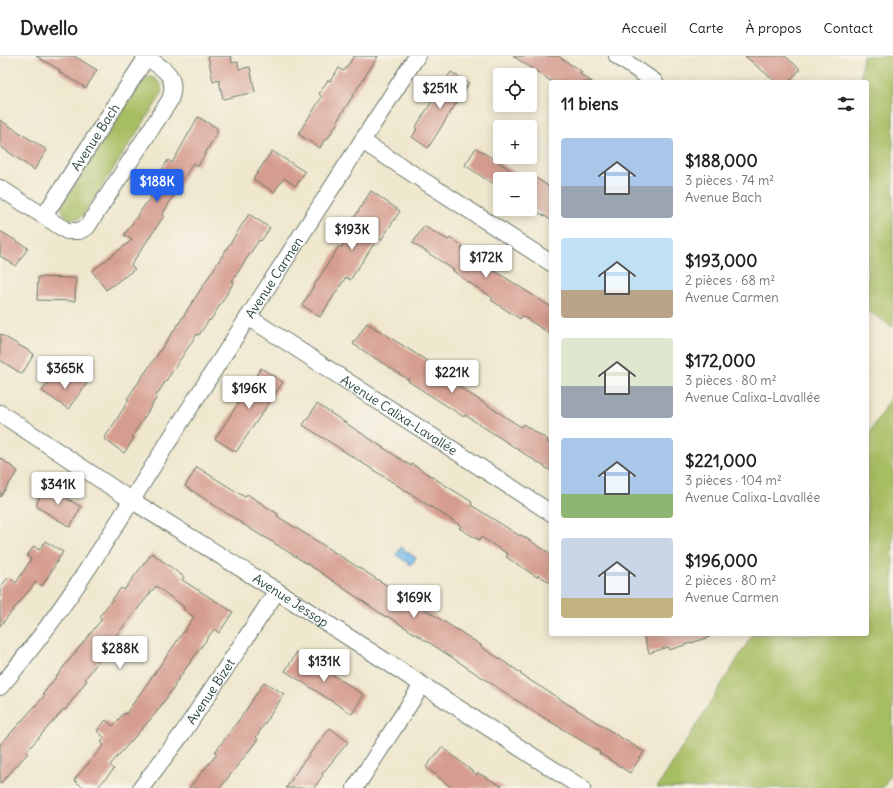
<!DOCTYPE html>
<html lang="fr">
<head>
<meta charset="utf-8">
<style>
	:root { --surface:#fff; --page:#f6f6f6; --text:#222; --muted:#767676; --line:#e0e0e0; --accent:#2563eb }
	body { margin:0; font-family:Delius,sans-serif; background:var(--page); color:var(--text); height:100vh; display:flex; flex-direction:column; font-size:15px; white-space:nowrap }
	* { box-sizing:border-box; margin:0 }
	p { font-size:13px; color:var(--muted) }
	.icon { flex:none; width:22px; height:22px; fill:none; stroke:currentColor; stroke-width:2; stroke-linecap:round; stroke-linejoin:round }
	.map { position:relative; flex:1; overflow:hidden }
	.panel { position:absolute; left:549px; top:24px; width:320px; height:556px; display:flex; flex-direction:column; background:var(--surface); border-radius:4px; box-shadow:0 2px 10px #0003 }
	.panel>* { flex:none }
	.controls { position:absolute; left:493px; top:12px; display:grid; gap:8px }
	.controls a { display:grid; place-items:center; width:44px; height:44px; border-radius:4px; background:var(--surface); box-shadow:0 2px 10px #0003; font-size:20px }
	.price { position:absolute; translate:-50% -34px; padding:0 9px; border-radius:4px; background:#fff; color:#222; font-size:13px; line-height:26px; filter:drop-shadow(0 1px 2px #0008) }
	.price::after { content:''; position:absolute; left:50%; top:24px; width:12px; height:9px; margin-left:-6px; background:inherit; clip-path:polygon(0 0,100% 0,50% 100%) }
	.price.on { background:var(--accent); color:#fff }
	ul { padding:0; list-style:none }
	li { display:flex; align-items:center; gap:12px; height:100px; padding:0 12px }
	li span { display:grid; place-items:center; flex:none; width:112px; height:80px; border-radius:4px; color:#555 }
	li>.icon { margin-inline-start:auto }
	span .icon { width:48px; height:48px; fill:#fffc; stroke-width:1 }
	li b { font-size:17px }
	h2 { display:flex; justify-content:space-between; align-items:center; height:48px; padding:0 12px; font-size:17px }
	header { display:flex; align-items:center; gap:24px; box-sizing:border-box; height:56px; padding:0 20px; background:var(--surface); border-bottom:1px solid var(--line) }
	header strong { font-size:19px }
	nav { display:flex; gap:22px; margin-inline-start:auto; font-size:14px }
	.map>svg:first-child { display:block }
</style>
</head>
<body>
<header>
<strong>Dwello</strong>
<nav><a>Accueil</a><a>Carte</a><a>À propos</a><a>Contact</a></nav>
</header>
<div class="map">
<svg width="893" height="732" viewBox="0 0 893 732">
	<rect width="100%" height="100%" fill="#f7f3e8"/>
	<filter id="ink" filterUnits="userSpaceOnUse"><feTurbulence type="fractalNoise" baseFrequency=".025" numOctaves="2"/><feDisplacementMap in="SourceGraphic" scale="8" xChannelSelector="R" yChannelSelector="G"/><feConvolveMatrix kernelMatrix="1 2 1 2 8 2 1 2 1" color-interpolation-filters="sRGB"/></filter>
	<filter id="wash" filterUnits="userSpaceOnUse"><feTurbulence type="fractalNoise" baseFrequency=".012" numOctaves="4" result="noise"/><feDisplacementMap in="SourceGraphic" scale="16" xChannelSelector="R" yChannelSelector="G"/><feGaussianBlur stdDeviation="0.9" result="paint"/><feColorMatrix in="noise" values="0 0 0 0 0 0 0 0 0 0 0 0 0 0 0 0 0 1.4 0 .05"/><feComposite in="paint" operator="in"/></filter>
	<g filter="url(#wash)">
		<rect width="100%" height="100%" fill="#efe7ce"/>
		<!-- green -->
		<g fill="#a7bd62" stroke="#637d4b">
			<polygon points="863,0 893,0 893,271 867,254 867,26 860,26"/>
			<path d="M151 21C161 25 164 32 160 41L84 158 80 162 71 163C65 160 62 157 62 149L141 27 145 23Z"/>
			<polygon points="893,337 893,713 883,732 657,732 753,578 867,578 867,382"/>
		</g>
		<!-- water -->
		<polygon fill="#70b5e7" stroke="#48798e" points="401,491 416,502 411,509 396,499"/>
		<g id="blocks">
			<!-- building -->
			<g fill="#d59d8f">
				<polygon points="36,0 74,0 97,14 86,32 59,16 60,14"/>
				<polygon points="208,0 231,0 232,7 238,6 239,13 250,11 255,36 223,43 219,24 213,26"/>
				<polygon points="354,0 378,0 337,65 338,66 327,84 325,83 320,92 298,78 322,41 319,38 328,24 330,25 339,12 344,15"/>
				<polygon points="513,0 558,0 582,16 580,18 592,26 552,26"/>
				<polygon points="745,0 785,0 800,13 789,26 776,26"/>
				<polygon points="451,16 469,27 428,92 412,81 417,73 415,72"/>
				<polygon points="198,61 217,72 217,77 198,110 193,107 162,159 164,160 131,209 135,213 106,234 92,215 132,184 124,179 154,136 150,134 168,104 172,107"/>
				<polygon points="0,64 47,94 34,114 0,90"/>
				<polygon points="476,92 525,123 500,123 500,131 484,122 465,109"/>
				<polygon points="272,95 305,116 296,130 284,122 274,136 253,123"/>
				<polygon points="530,118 551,132 551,164 530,151"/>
				<polygon points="371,135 400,155 381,184 378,182 350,224 346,221 320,261 302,249 339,190 341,192 357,168 352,165"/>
				<polygon points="249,158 270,172 261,185 259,184 232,225 234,226 210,265 209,264 199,279 197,278 156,340 157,341 132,381 134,382 124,397 104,383 129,344 127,343 179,267"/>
				<polygon points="424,170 448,184 450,182 463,190 461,193 551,251 551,278 522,260 520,263 491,244 493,242 462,222 462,221 453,215 454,214 413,187"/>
				<polygon points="0,175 28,192 16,210 0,200"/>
				<polygon points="38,221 76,222 75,245 37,244"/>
				<polygon points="367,267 437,311 435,315 521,371 523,368 548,384 547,386 551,389 551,415 465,359 464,361 408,325 409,324 353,288"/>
				<polygon points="0,278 34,298 22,318 0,304"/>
				<polygon points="261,312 283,326 236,396 215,383"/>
				<polygon points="54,318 68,328 75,318 87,327 68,353 42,335"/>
				<polygon points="317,348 411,410 412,408 472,446 471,449 520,480 521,479 551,498 551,527 538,519 537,521 506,501 508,498 481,481 479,484 459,472 461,470 303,369"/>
				<polygon points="0,402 18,415 0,441"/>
				<polygon points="197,411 245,441 247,438 278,458 277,460 481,589 480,590 521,617 520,618 644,696 630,717 599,697 600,696 533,655 436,591 387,560 386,561 317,514 263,480 263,481 185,430"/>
				<polygon points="47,430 81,451 70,471 37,451 37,446"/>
				<polygon points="45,485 63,496 42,530 36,526 0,570 0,531 9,521 16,527 31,503 27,500 34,490 39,494"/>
				<polygon points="152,497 184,521 182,524 233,556 219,577 214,573 174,629 175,630 155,658 110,709 114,713 97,732 84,732 74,724 104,689 101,686 105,682 97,675 106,664 113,670 124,657 125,659 194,561 183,553 184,551 156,530 115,581 116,582 85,623 87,624 65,654 64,653 26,696 28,697 0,728 0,689 45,639 43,638 66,608 102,563 99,561 121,532 124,534"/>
				<polygon points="643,578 710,578 710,581 669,594 669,591 649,597"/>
				<polygon points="297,596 364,639 352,658 285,615"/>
				<polygon points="264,626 284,638 256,681 258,683 220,732 189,732 217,698 215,696 242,660"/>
				<polygon points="330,672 348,686 322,718 323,719 314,732 286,732 301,709"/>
				<polygon points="442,691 477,719 478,717 505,732 452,732 426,711"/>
			</g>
		</g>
	</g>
	<g filter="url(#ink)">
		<use href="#blocks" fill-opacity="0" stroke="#68786a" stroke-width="1"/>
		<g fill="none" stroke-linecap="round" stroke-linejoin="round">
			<defs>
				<g id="street">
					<polyline points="617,0 655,26"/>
					<polyline points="362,85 551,207"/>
					<path d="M0 132 67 175H79L87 171 170 44C179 18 162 12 144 0"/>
					<path id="s1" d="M44 160 146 2"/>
					<path id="s2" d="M248 261 551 457"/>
					<path id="s3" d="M0 357 131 444 277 535 582 732"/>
					<path id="s4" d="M0 631C71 548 126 452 184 361 261 240 340 120 417 0"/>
					<path id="s5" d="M141 732 182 678 277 535"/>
					<polyline points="355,732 422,629"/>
				</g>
			</defs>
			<!-- street casing -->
			<use href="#street" stroke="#68786a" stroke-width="18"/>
			<!-- street -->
			<use href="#street" stroke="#fff" stroke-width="16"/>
		</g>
	</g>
	<g text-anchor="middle" stroke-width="3.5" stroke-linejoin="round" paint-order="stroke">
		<!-- street labels -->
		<g font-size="13" fill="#1f3d34" stroke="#f7f3e8">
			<text dy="5" stroke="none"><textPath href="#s1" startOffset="94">Avenue Bach</textPath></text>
			<text dy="5" stroke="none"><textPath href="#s4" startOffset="493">Avenue Carmen</textPath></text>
			<text dy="5" stroke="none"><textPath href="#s2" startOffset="180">Avenue Calixa-Lavallée</textPath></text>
			<text dy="5" stroke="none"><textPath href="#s3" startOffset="346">Avenue Jessop</textPath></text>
			<text dy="5" stroke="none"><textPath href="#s5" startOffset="119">Avenue Bizet</textPath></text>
		</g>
	</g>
</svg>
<div class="controls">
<a><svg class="icon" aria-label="locate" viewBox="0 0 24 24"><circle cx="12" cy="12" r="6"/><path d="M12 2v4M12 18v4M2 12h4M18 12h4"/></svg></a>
<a>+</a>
<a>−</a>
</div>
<b class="price" style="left:440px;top:54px">$251K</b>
<b class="price on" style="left:157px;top:147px">$188K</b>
<b class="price" style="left:352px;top:195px">$193K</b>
<b class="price" style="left:486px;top:223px">$172K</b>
<b class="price" style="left:65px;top:334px">$365K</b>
<b class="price" style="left:452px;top:338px">$221K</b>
<b class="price" style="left:249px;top:354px">$196K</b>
<b class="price" style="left:58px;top:450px">$341K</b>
<b class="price" style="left:414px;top:563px">$169K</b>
<b class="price" style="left:120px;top:614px">$288K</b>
<b class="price" style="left:324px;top:627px">$131K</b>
<section class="panel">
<h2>11 biens<svg class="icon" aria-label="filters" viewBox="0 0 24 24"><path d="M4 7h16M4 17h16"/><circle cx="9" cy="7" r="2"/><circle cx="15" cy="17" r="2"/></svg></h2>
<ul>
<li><span style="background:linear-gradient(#a9c7e8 60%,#9aa5b1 0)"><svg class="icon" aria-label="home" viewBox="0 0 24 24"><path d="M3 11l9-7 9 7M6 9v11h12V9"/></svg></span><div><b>$188,000</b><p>3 pièces · 74 m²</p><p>Avenue Bach</p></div></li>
<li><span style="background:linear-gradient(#bfe0f5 65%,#b9a48a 0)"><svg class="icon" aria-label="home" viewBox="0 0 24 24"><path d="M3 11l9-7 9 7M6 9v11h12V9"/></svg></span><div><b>$193,000</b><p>2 pièces · 68 m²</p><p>Avenue Carmen</p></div></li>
<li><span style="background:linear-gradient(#dfe7d0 60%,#9aa5b1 0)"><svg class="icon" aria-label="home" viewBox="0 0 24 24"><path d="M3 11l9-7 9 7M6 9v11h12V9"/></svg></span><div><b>$172,000</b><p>3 pièces · 80 m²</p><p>Avenue Calixa-Lavallée</p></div></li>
<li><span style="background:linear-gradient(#a9c7e8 70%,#8fb573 0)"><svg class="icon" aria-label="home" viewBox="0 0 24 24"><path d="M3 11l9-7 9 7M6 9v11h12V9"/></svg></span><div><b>$221,000</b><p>3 pièces · 104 m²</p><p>Avenue Calixa-Lavallée</p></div></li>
<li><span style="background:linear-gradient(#c9d6e8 75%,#c2b280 0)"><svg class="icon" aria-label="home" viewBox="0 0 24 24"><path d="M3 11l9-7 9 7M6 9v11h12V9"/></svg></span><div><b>$196,000</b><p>2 pièces · 80 m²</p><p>Avenue Carmen</p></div></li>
</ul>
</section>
</div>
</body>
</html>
